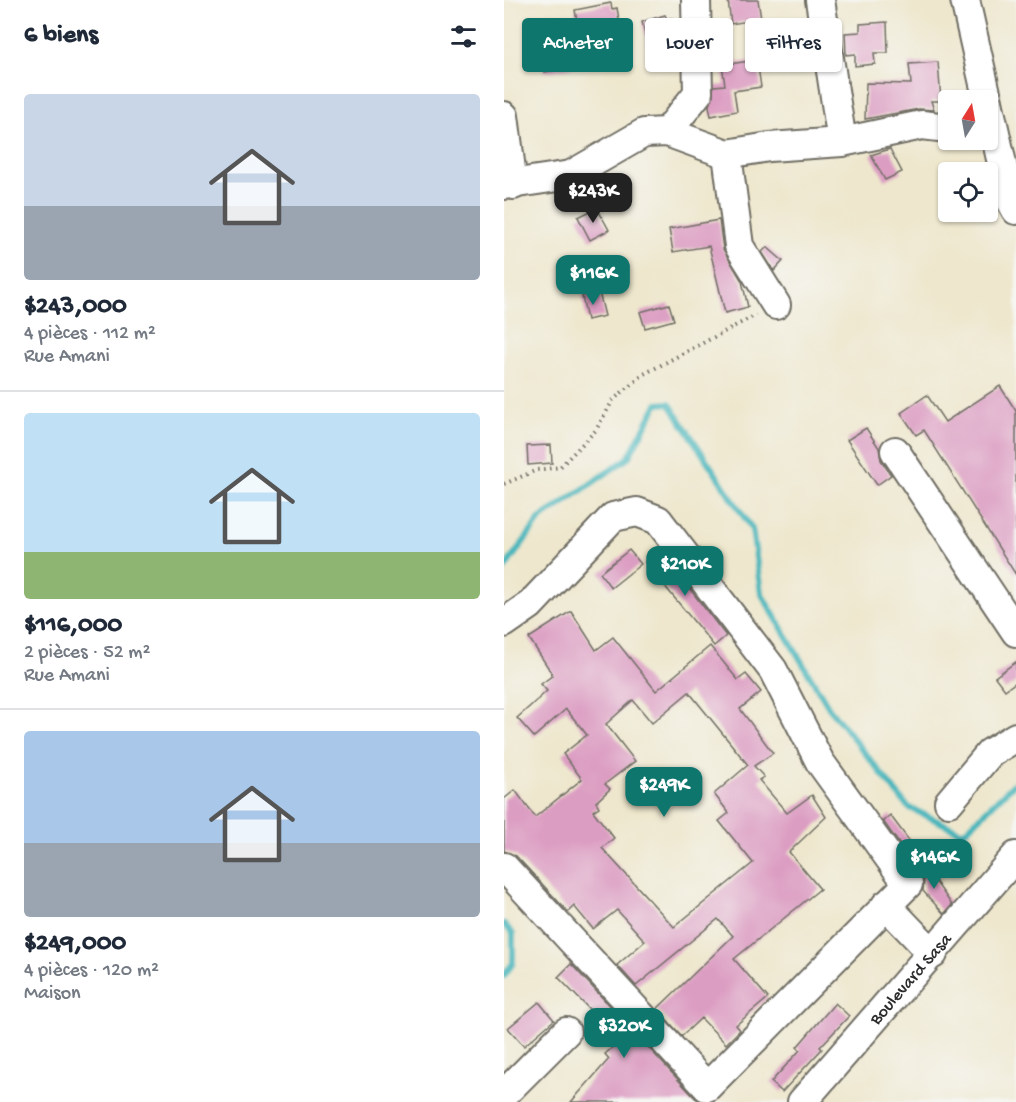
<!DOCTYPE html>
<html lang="fr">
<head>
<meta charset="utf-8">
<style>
	:root { --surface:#fff; --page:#f2f2f3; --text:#1f2937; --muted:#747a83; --line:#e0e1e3; --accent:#0f766e }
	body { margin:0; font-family:"Gochi Hand",sans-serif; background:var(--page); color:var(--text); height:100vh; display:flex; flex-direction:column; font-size:22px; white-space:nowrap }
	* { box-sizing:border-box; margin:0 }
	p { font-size:20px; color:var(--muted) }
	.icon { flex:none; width:33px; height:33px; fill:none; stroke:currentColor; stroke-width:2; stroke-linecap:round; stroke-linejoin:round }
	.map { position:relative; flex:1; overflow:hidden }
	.side { display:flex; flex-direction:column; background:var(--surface); width:504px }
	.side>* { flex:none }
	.top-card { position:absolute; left:18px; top:18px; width:404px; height:54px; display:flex; gap:12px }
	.needle { width:39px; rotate:11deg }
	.fabs { position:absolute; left:434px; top:90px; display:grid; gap:12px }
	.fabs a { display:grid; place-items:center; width:60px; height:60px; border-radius:6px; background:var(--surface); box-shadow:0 2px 4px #0004; font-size:30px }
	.price { position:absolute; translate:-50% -51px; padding:0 14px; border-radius:12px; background:var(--accent); color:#fff; font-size:20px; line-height:39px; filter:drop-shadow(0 2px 3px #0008) }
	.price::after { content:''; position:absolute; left:50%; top:36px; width:18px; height:14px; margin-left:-9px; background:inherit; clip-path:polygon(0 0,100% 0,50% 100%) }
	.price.current { background:#222; color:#fff }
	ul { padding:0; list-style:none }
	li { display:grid; align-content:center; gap:12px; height:318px; padding:0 24px }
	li+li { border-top:2px solid var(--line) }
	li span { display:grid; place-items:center; height:186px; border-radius:6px; color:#555 }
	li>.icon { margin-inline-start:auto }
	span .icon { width:108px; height:108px; fill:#fffc; stroke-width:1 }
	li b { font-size:26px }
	h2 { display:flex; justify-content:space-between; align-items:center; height:72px; padding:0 24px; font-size:26px }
	.tag { padding:0 21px; border-radius:6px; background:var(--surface); box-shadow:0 2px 4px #0004; font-size:21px; line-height:54px }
	.tag.current { background:var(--accent); color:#fff }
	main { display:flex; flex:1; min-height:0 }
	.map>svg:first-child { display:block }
</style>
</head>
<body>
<main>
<section class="side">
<h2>6 biens<svg class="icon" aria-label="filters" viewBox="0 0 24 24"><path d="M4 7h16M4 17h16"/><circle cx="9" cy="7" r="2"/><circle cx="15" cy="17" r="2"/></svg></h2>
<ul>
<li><span style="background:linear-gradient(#c9d6e8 60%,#9aa5b1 0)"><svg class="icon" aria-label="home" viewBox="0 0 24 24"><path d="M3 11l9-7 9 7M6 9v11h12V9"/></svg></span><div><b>$243,000</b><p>4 pièces · 112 m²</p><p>Rue Amani</p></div></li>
<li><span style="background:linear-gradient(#bfe0f5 75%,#8fb573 0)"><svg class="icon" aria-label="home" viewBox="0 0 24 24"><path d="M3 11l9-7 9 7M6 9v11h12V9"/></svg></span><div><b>$116,000</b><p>2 pièces · 52 m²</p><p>Rue Amani</p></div></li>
<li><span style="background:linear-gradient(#a9c7e8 60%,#9aa5b1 0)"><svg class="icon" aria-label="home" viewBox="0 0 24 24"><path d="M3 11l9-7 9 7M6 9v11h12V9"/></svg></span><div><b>$249,000</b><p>4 pièces · 120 m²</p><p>Maison</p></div></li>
</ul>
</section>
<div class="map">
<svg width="512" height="1102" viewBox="0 0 512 1102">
	<rect width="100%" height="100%" fill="#f6f6f2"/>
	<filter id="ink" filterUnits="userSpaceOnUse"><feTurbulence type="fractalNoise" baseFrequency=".0167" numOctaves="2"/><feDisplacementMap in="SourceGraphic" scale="12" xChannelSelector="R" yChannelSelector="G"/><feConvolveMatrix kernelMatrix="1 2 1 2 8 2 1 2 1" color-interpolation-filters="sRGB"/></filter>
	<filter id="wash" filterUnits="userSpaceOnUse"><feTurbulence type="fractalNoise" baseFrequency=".008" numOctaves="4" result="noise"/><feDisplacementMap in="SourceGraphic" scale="24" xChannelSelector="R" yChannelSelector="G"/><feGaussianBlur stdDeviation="1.35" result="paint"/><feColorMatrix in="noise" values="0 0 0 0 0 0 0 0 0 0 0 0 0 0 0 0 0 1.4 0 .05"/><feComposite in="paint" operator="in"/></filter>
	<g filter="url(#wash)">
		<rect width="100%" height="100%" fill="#eee7cd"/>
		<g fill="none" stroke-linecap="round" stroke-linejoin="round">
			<!-- stream -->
			<g stroke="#46b6bc" stroke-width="6">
				<polyline points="0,569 36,519 124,458 153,404 165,403 248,529 257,593 325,708 404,807 459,833 512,782"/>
				<polyline points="0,924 9,934 9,963 0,976"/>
			</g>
		</g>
		<g id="blocks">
			<!-- building -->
			<g fill="#dc9dc2" fill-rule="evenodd">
				<polygon points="224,0 254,0 257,19 227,24"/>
				<polygon points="107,3 108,9 113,8 117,31 106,33 110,60 41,72 38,47 77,43 71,10"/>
				<polygon points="161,15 163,19 168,18 174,42 145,49 138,22"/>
				<polygon points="383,22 384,53 370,53 371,64 351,66 351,54 342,55 341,33 356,32 356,24"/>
				<polygon points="253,60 257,87 230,91 233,111 207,116 205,106 210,86 221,85 218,65"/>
				<polygon points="434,62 437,101 427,101 430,110 415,109 361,119 362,83 407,84 405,64"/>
				<polygon points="386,149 398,172 381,180 367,155"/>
				<polygon points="93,208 105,230 86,240 74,217"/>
				<polygon points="215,220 219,249 238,281 244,307 221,313 205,246 169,252 165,229"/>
				<polygon points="263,247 279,261 270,271 258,252"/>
				<polygon points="95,292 101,316 83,320 78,296"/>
				<polygon points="165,304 170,320 141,328 136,312"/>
				<polygon points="496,386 512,411 512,575 420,430 412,435 397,413 423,395 441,422"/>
				<polygon points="362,428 375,448 377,460 387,475 373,485 343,440"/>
				<polygon points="47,445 48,463 24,465 23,446"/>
				<polygon points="125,550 137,564 107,588 96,573"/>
				<polygon points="156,550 222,636 210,646 141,562"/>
				<path d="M67 611 92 650 109 637 152 691 206 646 234 680 242 674 257 692 236 709 269 753 250 766 260 777 255 780 283 813 308 795 322 817 285 852 316 889 230 959 264 998 232 1025 236 1030 222 1044 197 1018 178 1036 153 1009 229 936 214 919 132 986 113 965 141 941 113 910 89 929 70 906 64 912 12 856 0 851V799L11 790 31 817 78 779 59 754 83 735 62 709 30 737 13 718 43 691 37 684 49 675 25 638ZM185 692 244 765 210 794 225 813 215 821 249 863 170 927 98 848 110 838 89 811 95 807 92 802 106 789 101 784 131 761 102 724 129 700 148 723Z"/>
				<polygon points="512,662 512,682 501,690 491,677"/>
				<polygon points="386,815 407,843 399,849 379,821"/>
				<polygon points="419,864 431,876 429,878 448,905 440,914 419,891 420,881 414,869"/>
				<polygon points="67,964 191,1098 197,1102 67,1102 105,1059 101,1054 116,1041 54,977"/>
				<polygon points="35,1002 50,1020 20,1046 4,1028"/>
				<polygon points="331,1003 345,1016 316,1047 318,1049 278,1092 267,1082 296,1050 293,1047"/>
			</g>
		</g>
	</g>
	<g filter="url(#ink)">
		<use href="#blocks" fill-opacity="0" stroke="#6f6d64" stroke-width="1.5"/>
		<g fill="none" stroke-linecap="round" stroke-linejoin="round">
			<defs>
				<g id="minor">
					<polyline points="316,0 338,142"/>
					<polyline points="461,0 506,199 512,210"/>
					<polyline points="0,116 9,185"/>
					<polyline points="163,132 194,93 192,0"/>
					<polyline points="223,154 235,246 272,305"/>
					<polyline points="0,185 67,175 140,133 163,132 223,154 265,147 338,142 418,125 444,128"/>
					<polyline points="391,451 512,632"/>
					<polyline points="0,623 26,605 109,517 133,512 154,520 269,670 316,762 404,884 203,1087 0,867"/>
					<polyline points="445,802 486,753 512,737"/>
					<polyline points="382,905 429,954"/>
					<polyline points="0,1094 62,1032"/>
					<path id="s1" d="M298 1102 512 856"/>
				</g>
			</defs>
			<!-- minor casing -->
			<use href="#minor" stroke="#6f6d64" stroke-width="32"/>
			<!-- path -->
			<polyline stroke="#6f6d64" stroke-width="4" stroke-dasharray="1.5 4.5" stroke-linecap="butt" points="0,484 33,470 56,467 92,430 109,400 140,374 252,315"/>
			<!-- minor -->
			<use href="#minor" stroke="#fff" stroke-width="28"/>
		</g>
	</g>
	<g text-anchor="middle" stroke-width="4.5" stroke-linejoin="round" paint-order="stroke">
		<!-- street labels -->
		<g font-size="18" fill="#2b2b2b" stroke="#f6f6f2">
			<text dy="6" stroke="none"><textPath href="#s1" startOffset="164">Boulevard Sasa</textPath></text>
		</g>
	</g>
</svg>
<div class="fabs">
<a><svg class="needle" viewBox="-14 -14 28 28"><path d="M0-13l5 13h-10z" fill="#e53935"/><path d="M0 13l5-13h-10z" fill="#747a83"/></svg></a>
<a><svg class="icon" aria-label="locate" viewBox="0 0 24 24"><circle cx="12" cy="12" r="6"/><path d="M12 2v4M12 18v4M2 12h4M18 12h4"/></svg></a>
</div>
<b class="price current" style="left:89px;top:224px">$243K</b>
<b class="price" style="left:89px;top:306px">$116K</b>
<b class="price" style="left:181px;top:597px">$210K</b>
<b class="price" style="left:160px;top:818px">$249K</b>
<b class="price" style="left:430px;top:890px">$146K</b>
<b class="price" style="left:120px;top:1059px">$320K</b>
<div class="top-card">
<a class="tag current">Acheter</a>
<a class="tag">Louer</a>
<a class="tag">Filtres</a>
</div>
</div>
</main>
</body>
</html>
